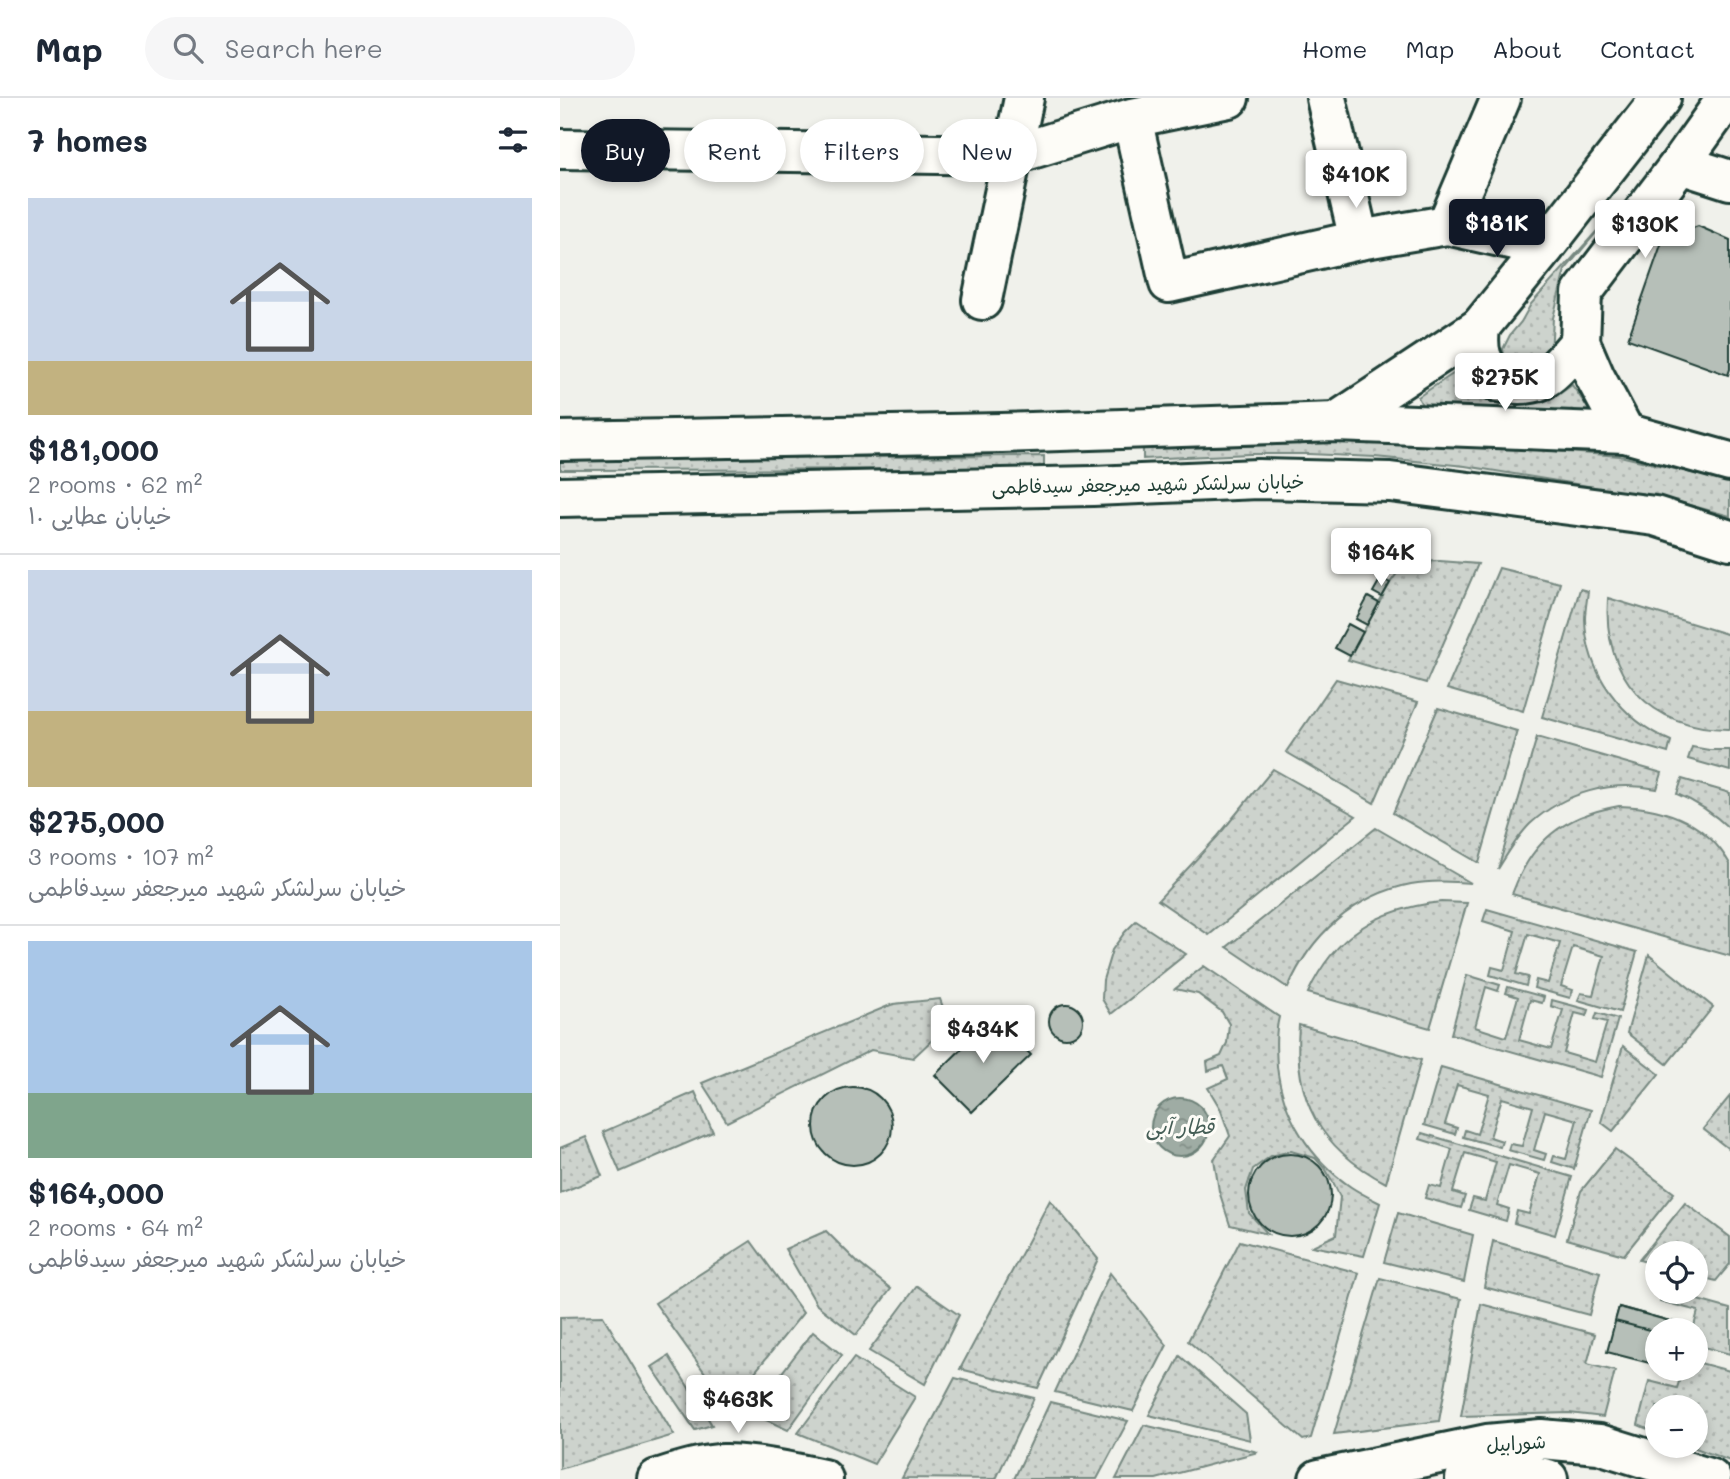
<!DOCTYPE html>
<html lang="en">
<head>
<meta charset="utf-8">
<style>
	:root { --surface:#fff; --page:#f6f6f7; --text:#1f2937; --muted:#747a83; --line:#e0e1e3; --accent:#111827 }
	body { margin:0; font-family:Mali,"Playpen Sans Arabic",sans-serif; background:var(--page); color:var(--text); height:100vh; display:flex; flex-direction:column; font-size:26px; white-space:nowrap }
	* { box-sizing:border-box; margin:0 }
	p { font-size:23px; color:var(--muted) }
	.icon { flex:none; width:38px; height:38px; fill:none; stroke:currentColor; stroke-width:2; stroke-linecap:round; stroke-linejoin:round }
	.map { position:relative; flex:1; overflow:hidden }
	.sheet { display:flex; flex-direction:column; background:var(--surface); width:560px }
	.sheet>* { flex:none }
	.banner { position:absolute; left:21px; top:21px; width:665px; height:63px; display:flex; gap:14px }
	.fabs { position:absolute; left:1085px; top:1143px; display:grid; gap:14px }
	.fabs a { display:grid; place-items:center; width:63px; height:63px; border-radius:50%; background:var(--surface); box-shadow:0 4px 10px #0003; font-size:35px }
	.price { position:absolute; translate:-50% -60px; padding:0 16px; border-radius:7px; background:#fff; color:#222; font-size:23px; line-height:46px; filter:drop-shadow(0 2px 4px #0008) }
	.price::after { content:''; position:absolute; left:50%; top:42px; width:21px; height:16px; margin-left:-10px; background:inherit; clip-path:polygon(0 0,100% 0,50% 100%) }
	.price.current { background:var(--accent); color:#fff }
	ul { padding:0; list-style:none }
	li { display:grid; align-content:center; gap:14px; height:371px; padding:0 28px }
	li+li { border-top:2px solid var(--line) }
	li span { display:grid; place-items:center; height:217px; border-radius:0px; color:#555 }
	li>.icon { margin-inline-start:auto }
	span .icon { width:126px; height:126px; fill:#fffc; stroke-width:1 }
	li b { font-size:30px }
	h2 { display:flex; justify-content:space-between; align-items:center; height:84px; padding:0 28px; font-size:30px }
	.tag { padding:0 24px; border-radius:32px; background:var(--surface); box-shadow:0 4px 10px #0003; font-size:24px; line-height:63px }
	.tag.current { background:var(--accent); color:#fff }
	header { display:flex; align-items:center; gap:42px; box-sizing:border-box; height:98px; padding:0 35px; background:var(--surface); border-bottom:2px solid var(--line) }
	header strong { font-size:33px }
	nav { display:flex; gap:38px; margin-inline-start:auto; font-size:24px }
	.search { width:490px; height:63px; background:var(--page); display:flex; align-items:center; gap:18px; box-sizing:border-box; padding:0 24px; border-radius:38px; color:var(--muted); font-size:26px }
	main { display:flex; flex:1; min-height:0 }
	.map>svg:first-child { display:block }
</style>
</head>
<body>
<header>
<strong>Map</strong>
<div class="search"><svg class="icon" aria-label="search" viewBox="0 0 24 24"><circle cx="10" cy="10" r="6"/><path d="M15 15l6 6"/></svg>Search here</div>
<nav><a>Home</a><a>Map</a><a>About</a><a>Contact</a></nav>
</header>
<main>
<section class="sheet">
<h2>7 homes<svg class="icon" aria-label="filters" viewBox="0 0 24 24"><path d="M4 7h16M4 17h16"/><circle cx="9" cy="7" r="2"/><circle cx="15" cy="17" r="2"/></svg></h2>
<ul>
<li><span style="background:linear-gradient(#c9d6e8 75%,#c2b280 0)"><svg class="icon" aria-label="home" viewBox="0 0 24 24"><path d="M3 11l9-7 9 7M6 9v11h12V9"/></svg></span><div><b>$181,000</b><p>2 rooms · 62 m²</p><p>خیابان عطایی ۱۰</p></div></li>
<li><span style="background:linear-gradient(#c9d6e8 65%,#c2b280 0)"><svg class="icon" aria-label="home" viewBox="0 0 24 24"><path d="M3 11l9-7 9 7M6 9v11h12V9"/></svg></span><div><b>$275,000</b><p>3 rooms · 107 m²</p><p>خیابان سرلشکر شهید میرجعفر سیدفاطمی</p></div></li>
<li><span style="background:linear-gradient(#a9c7e8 70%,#7fa58c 0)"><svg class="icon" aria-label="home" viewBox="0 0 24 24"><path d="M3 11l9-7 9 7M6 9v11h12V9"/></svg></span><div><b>$164,000</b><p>2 rooms · 64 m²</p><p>خیابان سرلشکر شهید میرجعفر سیدفاطمی</p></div></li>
</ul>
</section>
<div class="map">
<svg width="1170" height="1381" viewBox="0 0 1170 1381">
	<defs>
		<pattern id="green-dots" width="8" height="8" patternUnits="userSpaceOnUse" patternTransform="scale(1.75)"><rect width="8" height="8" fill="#cdd3cd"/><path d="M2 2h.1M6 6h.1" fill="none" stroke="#b0b6b1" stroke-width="1.8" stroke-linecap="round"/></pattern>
		<pattern id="water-ripples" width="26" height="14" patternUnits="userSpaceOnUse" patternTransform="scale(1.75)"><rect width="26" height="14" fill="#9faca4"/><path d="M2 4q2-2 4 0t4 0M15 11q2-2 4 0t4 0" fill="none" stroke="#818d86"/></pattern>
	</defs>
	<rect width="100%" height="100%" fill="#f0f1eb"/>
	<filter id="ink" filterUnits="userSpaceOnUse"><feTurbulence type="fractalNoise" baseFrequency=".0143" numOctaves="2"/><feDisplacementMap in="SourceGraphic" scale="14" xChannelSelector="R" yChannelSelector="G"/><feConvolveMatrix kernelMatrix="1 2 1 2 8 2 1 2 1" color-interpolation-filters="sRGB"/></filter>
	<g filter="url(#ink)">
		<!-- green -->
		<g fill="url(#green-dots)" stroke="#768880" stroke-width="2">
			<polygon points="1045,124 1005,172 993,220 991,258 952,273 945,263 943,251 950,237 961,224 971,206"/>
			<polygon points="914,262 975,299 998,297 1012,287 1034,319 862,307 858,299"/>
			<polygon points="766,343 856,343 1060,358 1170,384 1170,418 1107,401 905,368 815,359 749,356 690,356 583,361 583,351 715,347"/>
			<polygon points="484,358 484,371 0,372 0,361"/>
			<polygon points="880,463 918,466 866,585 788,562 830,485 838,474 843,471 842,468 861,464"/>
			<polygon points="939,470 1000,485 963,613 887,591"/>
			<path d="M1020 491 1028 493C1027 502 1025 512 1025 521 1026 575 1062 622 1111 643L1108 655 982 619Z"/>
			<path d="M1048 500 1170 537V631C1090 632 1042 578 1048 500Z"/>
			<polygon points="776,581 858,604 814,705 726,654"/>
			<polygon points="878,610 957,633 919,765 833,715"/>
			<path d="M977 639 1102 675 1097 691C1051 682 1005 694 970 726 957 739 948 755 938 771Z"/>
			<polygon points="1132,649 1149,652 1170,652 1170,673 1128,661"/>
			<polygon points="713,671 796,718 649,837 598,802 658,738"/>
			<path d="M1122 681 1170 695V731C1154 716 1137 704 1117 696Z"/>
			<path d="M1059 708C1105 709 1146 724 1170 766V858L952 796C972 742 1003 718 1059 708Z"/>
			<path d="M816 730 911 785C891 783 871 782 851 786 794 797 750 838 728 890L667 849Z"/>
			<path d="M881 804 907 805 870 930 748 895C775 836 818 811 881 804Z"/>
			<polygon points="927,811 1077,854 1060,914 1018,902 1021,895 1033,897 1044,858 1013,849 1001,888 1013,892 1010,900 974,890 976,882 988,885 1000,845 968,836 956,876 968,879 966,888 930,877 932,869 944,872 955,833 923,823"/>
			<polygon points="576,823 626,856 551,916 542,901 543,882 552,852 565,834"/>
			<polygon points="1089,857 1153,909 1107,966 1067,935"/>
			<path d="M644 868 719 919C715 935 716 952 717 968 722 1017 750 1061 791 1089 800 1095 810 1100 820 1105L804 1158 752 1148 776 1137 780 1099 774 1086 766 1072 755 1060 731 1053 711 1058 693 1071 686 1092 689 1115 708 1136 670 1127 659 1093 654 1061 670 1038 660 1010 648 990 668 981 663 968 648 973 647 964 661 958 667 945 669 926 662 914 638 896 615 891Z"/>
			<polygon points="907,877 940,887 938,893 926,889 915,929 946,939 958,899 946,895 948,889 984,899 982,905 970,902 959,942 991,951 1003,912 991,908 992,902 1029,912 1027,918 1015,915 1004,955 1035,964 1047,924 1035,921 1037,915 1058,921 1041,979 891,936"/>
			<polygon points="380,901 389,926 353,960 311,952 167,1024 142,985 333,906"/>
			<path d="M739 927 861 962 826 1085C759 1050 733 1001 739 927Z"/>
			<polygon points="1063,948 1099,976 1053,1033 1041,1024"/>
			<polygon points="881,969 1031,1012 1014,1071 992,1064 994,1058 1006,1061 1017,1022 985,1013 974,1052 986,1056 984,1062 948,1052 950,1046 962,1048 973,1009 942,1000 930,1039 942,1043 940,1049 903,1039 905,1032 917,1036 929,996 897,987 885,1026 897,1030 895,1036 864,1027"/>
			<polygon points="135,994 153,1034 60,1074 43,1034"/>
			<polygon points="1170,998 1170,1052 1143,1031"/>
			<polygon points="862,1035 1012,1079 995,1137 954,1125 957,1113 969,1116 980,1076 949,1067 937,1107 949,1111 946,1123 909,1112 913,1100 925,1103 936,1064 905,1055 893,1094 905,1098 901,1110 865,1100 869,1087 881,1090 892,1051 860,1041"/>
			<polygon points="26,1039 42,1078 0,1095 0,1050"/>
			<polygon points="1055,1051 1114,1095 1064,1157 1007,1141 1021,1093"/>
			<polygon points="490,1102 538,1161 478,1290 400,1271"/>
			<polygon points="1125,1105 1170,1139 1170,1166 1156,1183 1136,1178 1136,1155 1097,1155 1097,1167 1079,1162"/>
			<polygon points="838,1115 913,1137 904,1184 824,1164"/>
			<polygon points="266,1133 297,1164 331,1191 296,1237 257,1207 225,1151"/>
			<polygon points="191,1143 243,1215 168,1307 95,1205"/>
			<polygon points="680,1143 799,1175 751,1340 743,1342 628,1243"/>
			<polygon points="933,1143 1040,1174 1029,1217 924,1189"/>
			<polygon points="550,1175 607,1247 573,1313 495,1294"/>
			<polygon points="820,1180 901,1201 879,1323 774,1336"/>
			<polygon points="357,1188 399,1217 365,1286 309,1253"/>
			<polygon points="1102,1194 1109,1194 1170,1211 1170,1256 1136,1247 1136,1232 1133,1232 1138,1213 1100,1203"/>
			<polygon points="921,1206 1035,1236 1027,1266 1055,1273 1043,1319 1009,1315 901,1318"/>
			<polygon points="43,1218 114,1337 0,1371 0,1219"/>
			<polygon points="253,1234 282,1257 228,1332 191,1315"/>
			<polygon points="109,1258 152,1327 135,1332 92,1269"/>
			<polygon points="620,1258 686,1316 690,1342 589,1317"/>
			<polygon points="294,1260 355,1299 314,1366 238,1335"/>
			<polygon points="1136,1264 1170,1273 1170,1363 1130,1348 1136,1348 1136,1309 1097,1309 1097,1335 1078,1327 1089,1283 1117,1290 1123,1271 1136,1270"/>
			<polygon points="395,1280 474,1300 436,1381 342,1380"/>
			<polygon points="490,1304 568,1323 537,1381 454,1381"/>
			<polygon points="584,1327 698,1354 596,1381 556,1381"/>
		</g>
		<!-- water -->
		<circle fill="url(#water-ripples)" stroke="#6c8077" stroke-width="2" cx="620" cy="1029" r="29"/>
		<!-- building -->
		<g fill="#b6bfb8" stroke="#1f3d34" stroke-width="2">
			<polygon points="1138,128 1170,142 1170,271 1168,277 1068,241 1103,141"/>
			<polygon points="821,480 830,485 822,499 813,494"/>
			<polygon points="808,499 819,505 807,527 796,521"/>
			<polygon points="788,526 803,534 790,558 775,550"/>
			<circle cx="506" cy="923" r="17"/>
			<polygon points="434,919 471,957 412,1014 375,977"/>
			<circle cx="293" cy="1028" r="39"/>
			<circle cx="730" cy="1097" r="41"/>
			<polygon points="1059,1209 1117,1225 1116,1232 1097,1232 1097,1267 1047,1254"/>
			<polygon points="1059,1209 1117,1225 1116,1232 1097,1232 1097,1234 1055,1223"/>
		</g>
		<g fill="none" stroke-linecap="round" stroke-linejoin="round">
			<defs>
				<g id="minor">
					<polyline points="766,0 799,142"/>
					<polyline points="572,20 609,185 799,142 887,127 985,149"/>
					<polyline points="0,51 452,57 572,20 669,0"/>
					<polyline points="1120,66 1170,82"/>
					<polyline points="887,127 941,0"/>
					<polyline points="422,202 464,0"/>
					<path d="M920 229C917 255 921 264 938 284 986 292 990 277 1020 244"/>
					<polyline points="776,324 920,229 985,149 1101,0"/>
					<polyline points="1065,335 1035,279 1020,244 1022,195 1120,66 1167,0"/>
					<path d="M97 1381C116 1375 146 1365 166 1366 198 1367 231 1374 263 1381"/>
					<polyline points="759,1381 927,1346 981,1341 1039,1346 1151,1381"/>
					<polyline points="905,1381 948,1372 988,1381"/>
				</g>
				<g id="major">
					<polyline points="0,343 442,335 776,324 1065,335 1170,364"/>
					<polyline points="0,399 533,388 698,381 830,384 1095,418 1170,442"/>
				</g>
			</defs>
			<!-- minor casing -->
			<use href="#minor" stroke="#1f3d34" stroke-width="44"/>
			<!-- major casing -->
			<use href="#major" stroke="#1f3d34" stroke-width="44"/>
			<!-- minor -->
			<use href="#minor" stroke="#fdfcf7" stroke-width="38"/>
			<!-- major -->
			<use href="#major" stroke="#fdfcf7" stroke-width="38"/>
		</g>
	</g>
	<g text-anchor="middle" stroke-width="6" stroke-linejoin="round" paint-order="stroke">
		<!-- street labels -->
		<g font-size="19" fill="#1f3d34" stroke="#fdfcf7">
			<text transform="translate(588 386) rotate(-1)" y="7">خیابان سرلشکر شهید میرجعفر سیدفاطمی</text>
			<text transform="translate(956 1345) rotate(-4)" y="7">شورابیل</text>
		</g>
		<!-- water labels -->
		<g font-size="21" font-style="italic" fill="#455e56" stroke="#fdfcf7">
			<text x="620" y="1036">قطار آبی</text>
		</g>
	</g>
</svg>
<div class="fabs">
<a><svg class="icon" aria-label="locate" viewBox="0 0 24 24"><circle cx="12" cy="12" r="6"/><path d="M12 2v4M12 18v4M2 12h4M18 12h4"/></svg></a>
<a>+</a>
<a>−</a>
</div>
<b class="price" style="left:796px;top:112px">$410K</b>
<b class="price current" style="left:937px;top:161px">$181K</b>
<b class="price" style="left:1085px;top:162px">$130K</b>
<b class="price" style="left:945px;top:315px">$275K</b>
<b class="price" style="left:821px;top:490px">$164K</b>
<b class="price" style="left:423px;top:967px">$434K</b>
<b class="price" style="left:178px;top:1337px">$463K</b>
<div class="banner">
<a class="tag current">Buy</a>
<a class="tag">Rent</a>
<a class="tag">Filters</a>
<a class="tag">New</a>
</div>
</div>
</main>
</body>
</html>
